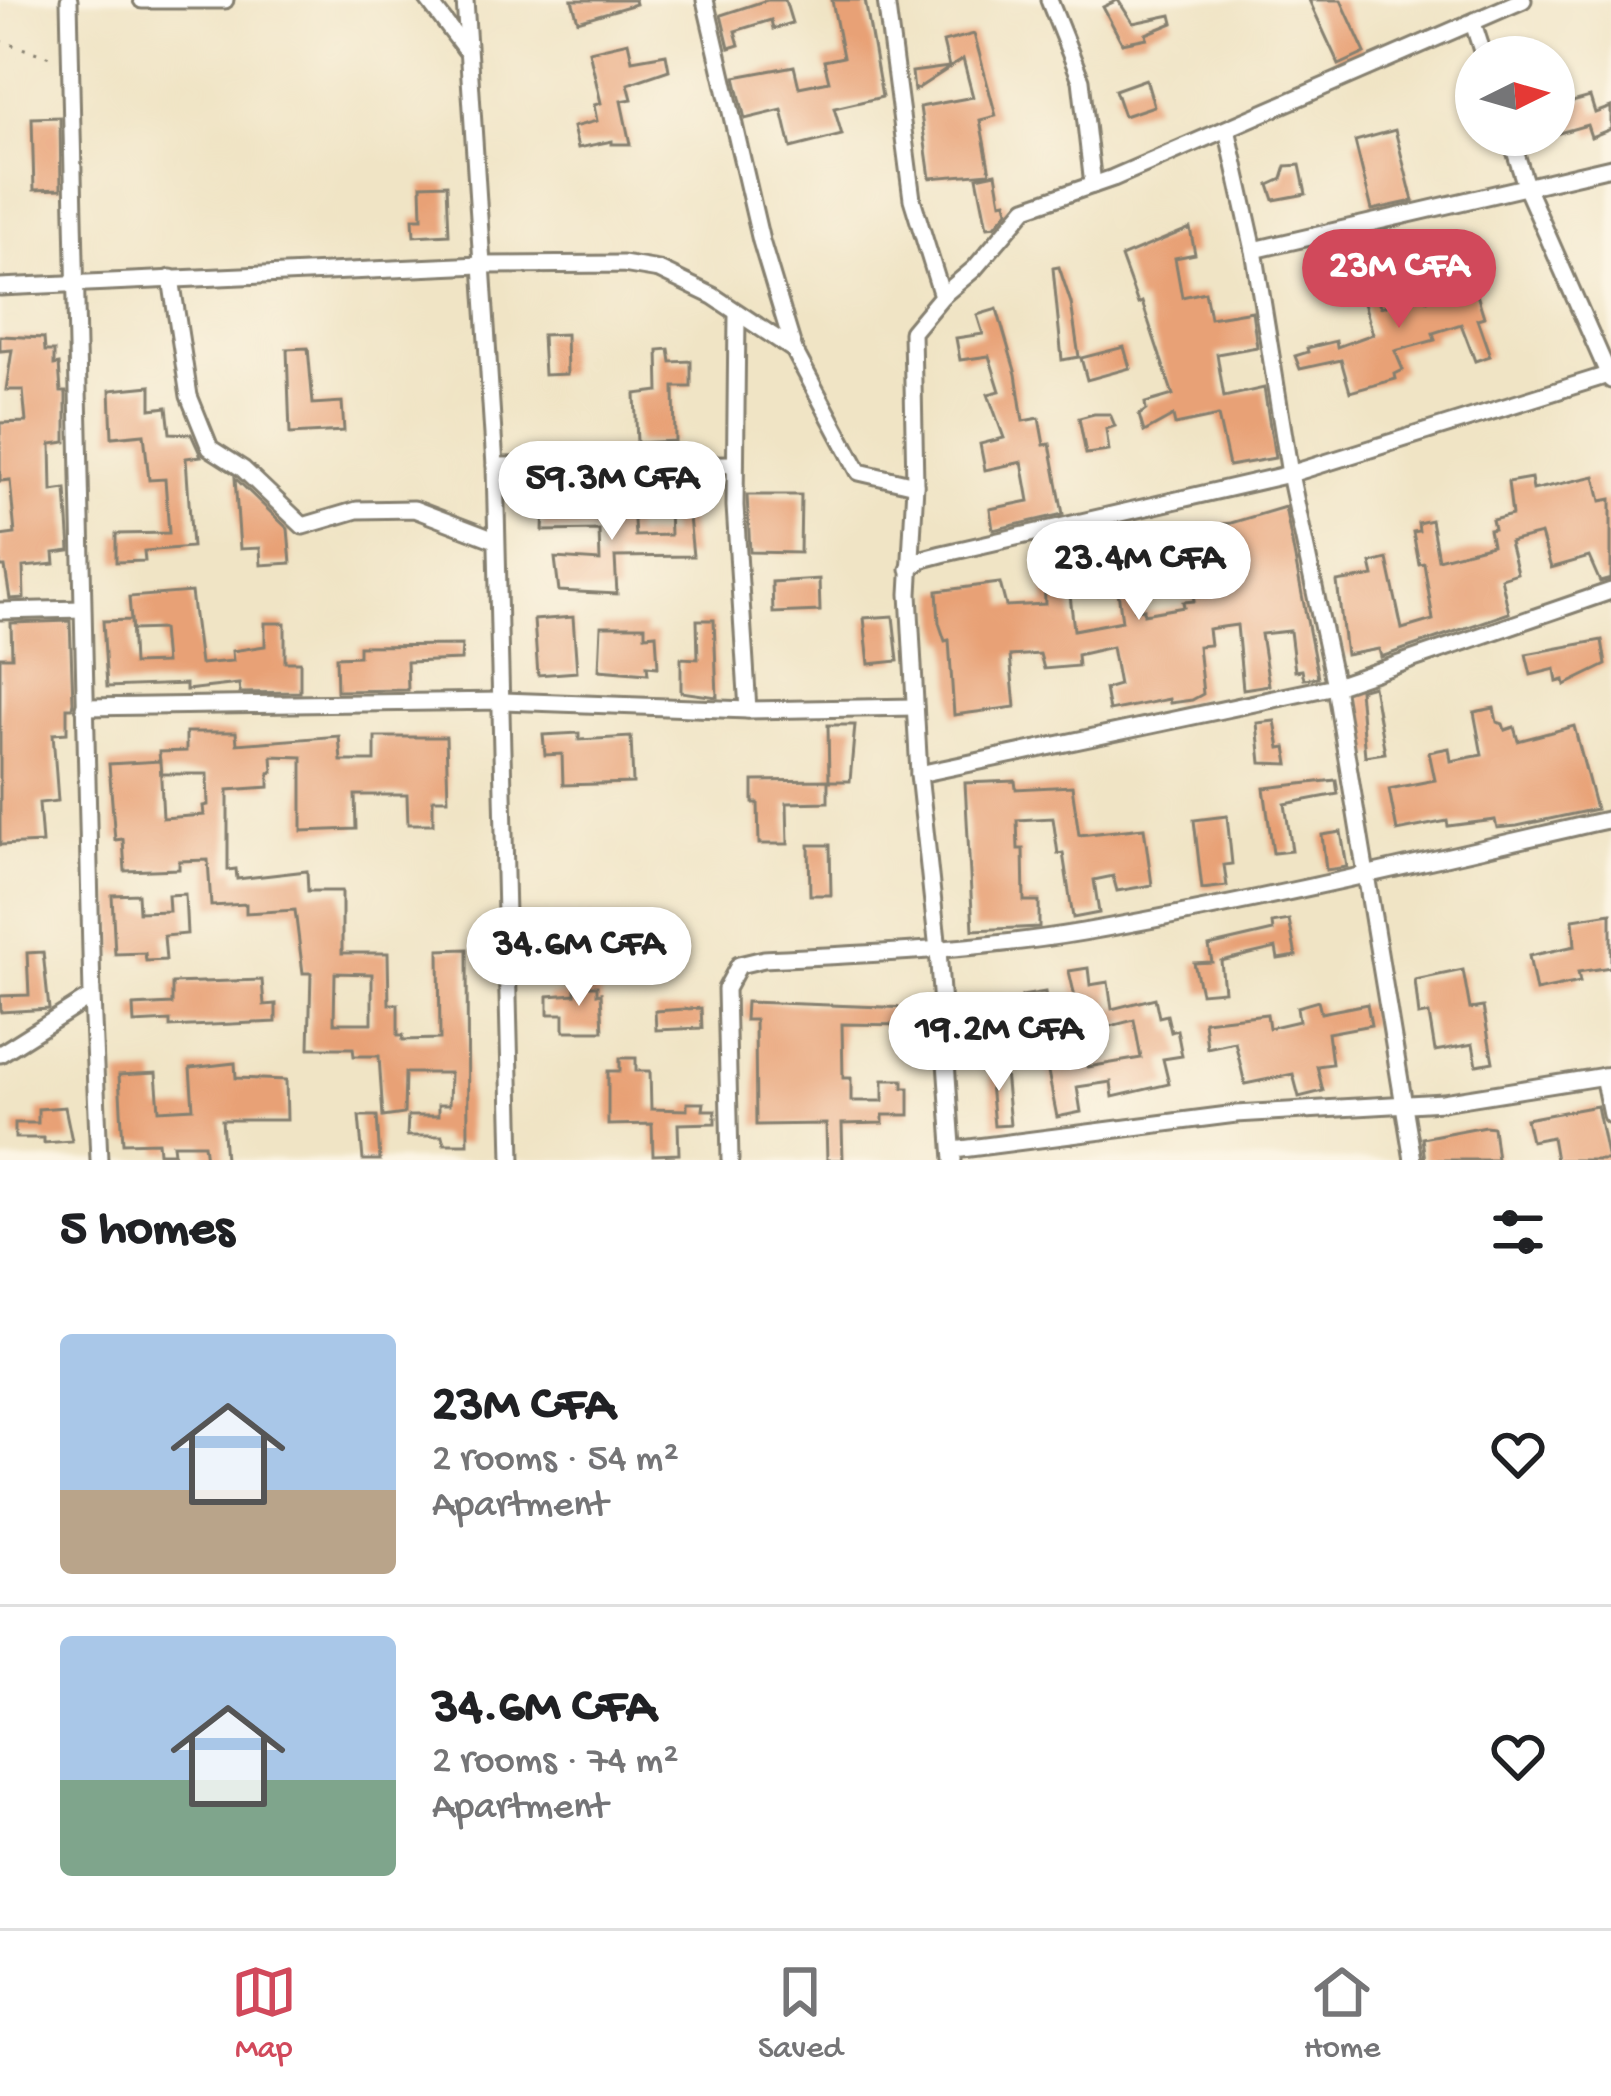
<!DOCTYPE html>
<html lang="en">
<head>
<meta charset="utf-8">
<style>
	:root { --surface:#fff; --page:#f6f6f6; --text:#202124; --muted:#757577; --line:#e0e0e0; --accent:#d1495b }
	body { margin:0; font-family:"Gochi Hand",sans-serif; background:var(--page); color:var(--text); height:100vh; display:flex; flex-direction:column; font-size:45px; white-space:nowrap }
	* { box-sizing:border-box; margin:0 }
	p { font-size:39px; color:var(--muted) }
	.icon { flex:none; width:66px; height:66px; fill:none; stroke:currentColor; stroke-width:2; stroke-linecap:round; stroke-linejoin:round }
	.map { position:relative; height:1160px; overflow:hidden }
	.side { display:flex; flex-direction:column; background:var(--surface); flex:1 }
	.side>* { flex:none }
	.needle { width:78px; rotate:85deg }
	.fabs { position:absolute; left:1455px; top:36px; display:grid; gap:24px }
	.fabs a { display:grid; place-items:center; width:120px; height:120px; border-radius:50%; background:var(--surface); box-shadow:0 3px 9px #0004; font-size:60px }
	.price { position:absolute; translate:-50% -102px; padding:0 27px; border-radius:42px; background:#fff; color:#222; font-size:39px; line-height:78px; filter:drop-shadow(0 3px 6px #0008) }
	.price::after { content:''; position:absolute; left:50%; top:72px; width:36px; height:27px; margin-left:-18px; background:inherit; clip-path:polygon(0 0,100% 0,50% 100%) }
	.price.active { background:var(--accent); color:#fff }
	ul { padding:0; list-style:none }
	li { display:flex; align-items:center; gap:36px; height:300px; padding:0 60px }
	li+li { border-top:3px solid var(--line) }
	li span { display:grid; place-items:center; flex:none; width:336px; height:240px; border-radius:12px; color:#555 }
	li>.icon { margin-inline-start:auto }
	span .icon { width:144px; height:144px; fill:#fffc; stroke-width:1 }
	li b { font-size:51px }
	h2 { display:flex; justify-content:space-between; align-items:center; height:144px; padding:0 60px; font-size:51px }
	.tab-bar { display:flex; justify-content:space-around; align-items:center; height:168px; border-top:3px solid var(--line); background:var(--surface); font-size:33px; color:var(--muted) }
	.tab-bar a { display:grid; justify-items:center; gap:6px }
	.tab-bar .active { color:var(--accent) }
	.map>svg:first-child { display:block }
</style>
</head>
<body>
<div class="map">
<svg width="1611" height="1160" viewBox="0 0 1611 1160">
	<rect width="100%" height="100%" fill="#fcf5e5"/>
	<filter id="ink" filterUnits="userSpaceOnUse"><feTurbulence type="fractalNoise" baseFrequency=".00833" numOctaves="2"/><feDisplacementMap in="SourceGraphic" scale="24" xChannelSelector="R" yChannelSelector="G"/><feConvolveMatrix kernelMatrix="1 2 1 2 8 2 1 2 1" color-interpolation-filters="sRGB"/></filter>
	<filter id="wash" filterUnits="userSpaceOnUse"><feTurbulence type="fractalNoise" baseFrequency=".004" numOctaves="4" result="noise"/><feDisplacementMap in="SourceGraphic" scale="48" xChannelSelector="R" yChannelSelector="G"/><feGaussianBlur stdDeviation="2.7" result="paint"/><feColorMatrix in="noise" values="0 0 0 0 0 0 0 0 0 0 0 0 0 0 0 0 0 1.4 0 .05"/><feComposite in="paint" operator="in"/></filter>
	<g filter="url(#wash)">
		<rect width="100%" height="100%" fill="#f0e4c5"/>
		<g id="blocks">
			<!-- building -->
			<g fill="#e8a176" fill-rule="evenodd">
				<polygon points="572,0 635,0 636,4 578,21"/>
				<polygon points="767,0 785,0 792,23 773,29 771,20 735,31 739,45 729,48 721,15"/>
				<polygon points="832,0 865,0 882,97 834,108 842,135 791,148 782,110 745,119 735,77 794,66 799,87 829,81 824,61 843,57"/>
				<polygon points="1118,0 1133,23 1171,15 1173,23 1146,34 1147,38 1122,43 1103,7"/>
				<polygon points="1309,0 1341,0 1365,53 1339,65"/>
				<polygon points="974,34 996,116 980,120 990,173 930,178 920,107 973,97 963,59 914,91 912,72 949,67 943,42"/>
				<polygon points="628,42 632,60 666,54 669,70 628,84 632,99 621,101 630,144 612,144 612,141 578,148 573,127 597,121 594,105 601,103 589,51"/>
				<polygon points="1146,79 1154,106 1124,116 1115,90"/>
				<polygon points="1590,97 1595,113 1611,107 1611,129 1591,137 1587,125 1559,133 1554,107"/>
				<polygon points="60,117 61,189 34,190 32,118"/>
				<polygon points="1395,130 1413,201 1372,210 1355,141"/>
				<polygon points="1300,165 1306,194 1274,200 1269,185 1282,179 1286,166"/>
				<polygon points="996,173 1001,202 1006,201 1008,211 995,226 987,227 977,177"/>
				<polygon points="447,184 449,234 414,236 413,218 422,218 421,185"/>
				<polygon points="1190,228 1195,254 1175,258 1182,297 1205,292 1210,318 1252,311 1257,347 1217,354 1224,397 1264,388 1275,458 1229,466 1218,416 1175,425 1173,416 1144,432 1139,415 1146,410 1145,403 1173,395 1142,302 1138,304 1121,257"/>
				<polygon points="1369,264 1381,307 1411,299 1406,278 1421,274 1427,300 1474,285 1484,317 1477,319 1490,356 1475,361 1461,324 1433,333 1435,340 1395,351 1403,370 1395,374 1396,379 1350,392 1341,360 1300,369 1295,356 1308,352 1307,348 1336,341 1337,347 1373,334 1354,268"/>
				<polygon points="1059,267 1071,303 1079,357 1062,360 1053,268"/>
				<polygon points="997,309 1016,374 1023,421 1039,418 1044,445 1050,444 1063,514 993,530 990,509 1029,501 1022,462 985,470 980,444 1004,438 988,394 1000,391 989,356 960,360 956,338 983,334 977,315"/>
				<polygon points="566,334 567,374 544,375 542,335"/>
				<polygon points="0,336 44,338 45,351 54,351 54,365 59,364 61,392 66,392 66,442 51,444 52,491 66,489 70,551 54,553 55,564 23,567 24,598 10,599 5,567 0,567 0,536 15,534 10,480 0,481 0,423 26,422 23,390 6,390 12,350 0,351"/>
				<polygon points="1124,347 1130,368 1087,380 1081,358"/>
				<polygon points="308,348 313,404 342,402 344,431 290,434 287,349"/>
				<polygon points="669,349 671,362 691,361 691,387 674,387 675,441 637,443 635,394 659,391 658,350"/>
				<polygon points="151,386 151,409 167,407 170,433 191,434 201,456 186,458 192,547 144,551 145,561 116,562 116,534 169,533 165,479 149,480 144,434 112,437 110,390"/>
				<polygon points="1094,414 1110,414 1115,426 1106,429 1109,451 1086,454 1079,418"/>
				<polygon points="1595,476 1601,501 1611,499 1611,579 1600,582 1589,557 1551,568 1541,534 1509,542 1517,573 1501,578 1509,613 1381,657 1379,649 1346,655 1337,582 1374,576 1371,563 1387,559 1402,629 1433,620 1424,563 1419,564 1413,532 1419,531 1418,523 1431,520 1438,559 1492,545 1489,530 1494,529 1492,520 1512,515 1508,482 1531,478 1533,490"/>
				<polygon points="235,478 288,529 291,563 261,565 260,548 240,549"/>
				<polygon points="747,495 801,495 800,553 750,552"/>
				<polygon points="544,506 633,506 635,536 670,535 669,507 688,507 693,556 615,557 617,594 559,591 555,558 600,561 599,530 543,531"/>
				<polygon points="1285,507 1318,677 1304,679 1302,670 1295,671 1290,631 1261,634 1269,685 1243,689 1237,625 1208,629 1210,645 1198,646 1203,694 1192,700 1170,703 1169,699 1109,711 1105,689 1119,685 1112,647 1077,655 1078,666 1044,669 1040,654 1010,656 1015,707 954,715 949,640 945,641 939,623 937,591 1000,583 1006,606 1045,604 1044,575 1067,569 1074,630 1122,621 1117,584 1130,581 1135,610 1144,609 1144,614 1184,607 1183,602 1194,601 1184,529 1231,523"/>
				<polygon points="819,579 820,611 773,613 772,582"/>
				<path d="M191 592 200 664 233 661 232 651 265 646V623H285V662H300V692L240 693 239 684 186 690V684L107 687 103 621 131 620 129 597ZM131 620 132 630 162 629 165 663 133 664Z"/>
				<polygon points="893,616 898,661 869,664 864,618"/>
				<polygon points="573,617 577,672 538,675 534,620"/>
				<polygon points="697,620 714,620 717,697 681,692 681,658 698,659"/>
				<polygon points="70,621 73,702 72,708 67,708 67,733 53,734 58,801 39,803 42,843 0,845 0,657 12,657 11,623"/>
				<polygon points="601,626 645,626 645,635 656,634 658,667 647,666 648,674 599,670"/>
				<polygon points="1602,640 1606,665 1565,685 1564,680 1557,682 1555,669 1531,675 1526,654"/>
				<polygon points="462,645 461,660 407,662 408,690 337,691 336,657 359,656 359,646"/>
				<polygon points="1373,686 1385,753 1365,756 1359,690"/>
				<polygon points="1494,708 1497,722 1503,724 1505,730 1514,727 1518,741 1574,726 1596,809 1517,826 1497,828 1495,820 1448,826 1447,821 1397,831 1389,789 1435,780 1429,752 1449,748 1451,761 1482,755 1474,712"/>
				<polygon points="1275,721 1280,748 1286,747 1289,764 1261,763 1257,723"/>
				<polygon points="828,725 855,725 850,781 829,781"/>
				<path d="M186 732H236L237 744 339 736 341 761H375V737H446L448 799H433V824H408L407 795H355L356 829 302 831V757L272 756 273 772 269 773V787L228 790V870L236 869 237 879 307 871 308 891H342V953H388L389 1004H398V1035H403V1040L440 1039 439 950 467 949 468 1144H444L442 1136H407L408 1116H438V1105H449L450 1073H405L404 1114 383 1117 379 1056H354L353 1048H309L311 973H303L295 910 246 913V904L211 906 208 860 179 861V869L125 871 123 839 115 840 109 764 160 761 163 818 204 815 203 806 208 805 207 774H161L159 752 186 751ZM335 973 372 974V1023H334Z"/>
				<polygon points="579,733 579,740 631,737 633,783 563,785 562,754 545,755 543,735"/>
				<polygon points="828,780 828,802 787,803 788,844 759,844 758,803 753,803 753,781"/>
				<polygon points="1336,780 1338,794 1285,804 1292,851 1273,853 1264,788"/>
				<polygon points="1015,781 1016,789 1072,786 1079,835 1144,828 1152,885 1117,891 1113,876 1094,880 1099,913 1073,918 1063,853 1058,854 1053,818 1017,820 1018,849 1023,849 1024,901 1039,901 1039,927 973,930 965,783"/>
				<polygon points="1227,816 1232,864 1224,865 1227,886 1202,889 1194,820"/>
				<polygon points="1341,832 1347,867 1326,870 1322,835"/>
				<polygon points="809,845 830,845 831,895 810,895"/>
				<polygon points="138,894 139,912 169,911 168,895 185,894 187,934 164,936 166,960 146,961 145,953 115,954 112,895"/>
				<polygon points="1611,913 1611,967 1578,972 1580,982 1536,991 1529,956 1575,946 1573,919"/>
				<polygon points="1289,920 1296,956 1278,959 1276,948 1221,961 1224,991 1201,993 1194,963 1212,962 1209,946 1273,931 1272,923"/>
				<polygon points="642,932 644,951 605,954 603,936"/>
				<polygon points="43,952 49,1009 1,1012 0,996 29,995 27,953"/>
				<polygon points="1088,968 1090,985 1108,982 1112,1009 1155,998 1159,1017 1167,1015 1171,1032 1177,1030 1182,1056 1163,1059 1169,1084 1113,1097 1111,1082 1077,1087 1081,1112 1057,1117 1047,1067 1034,1068 1022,996 1045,992 1057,1065 1087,1060 1088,1067 1141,1058 1134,1020 1103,1028 1101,1018 1081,1023 1069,971"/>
				<polygon points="1463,970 1470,1009 1483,1007 1493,1062 1477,1065 1473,1044 1435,1051 1429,1014 1419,1016 1415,980"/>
				<polygon points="262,980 264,1005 276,1004 276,1022 170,1027 170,1021 134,1023 133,1006 172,1004 172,983"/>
				<polygon points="575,986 597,986 597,994 601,993 603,1031 564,1031 564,1014 548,1014 548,996 575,994"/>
				<polygon points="1318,1001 1321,1013 1367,1004 1371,1025 1328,1033 1332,1064 1317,1066 1323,1091 1299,1097 1293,1074 1245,1084 1235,1042 1207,1048 1204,1021 1267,1014 1269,1028 1299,1021 1297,1007"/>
				<polygon points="746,1002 909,1008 909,1025 842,1024 843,1078 851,1078 851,1101 883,1101 883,1080 903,1080 903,1088 909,1088 909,1115 883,1115 883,1123 842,1124 843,1160 827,1160 826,1124 756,1125 755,1020 745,1020"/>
				<polygon points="701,1008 702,1028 656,1030 655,1011"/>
				<polygon points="620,1058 636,1058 636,1071 650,1071 651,1109 687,1110 687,1103 704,1103 703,1110 715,1110 715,1123 678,1124 679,1154 653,1155 652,1124 608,1125 608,1071 620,1071"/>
				<polygon points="1004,1061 1010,1125 994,1126 988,1063"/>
				<polygon points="235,1063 236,1078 286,1080 287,1120 222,1120 225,1160 206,1160 204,1144 173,1144 174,1153 159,1153 158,1142 123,1143 119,1075 156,1073 159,1110 193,1108 190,1068"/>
				<polygon points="1597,1106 1608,1160 1556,1160 1552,1137 1531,1141 1526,1119"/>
				<polygon points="65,1107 72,1141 44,1143 44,1138 15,1138 15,1123 38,1123 38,1109"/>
				<polygon points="359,1116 377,1116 380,1160 363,1160"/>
				<polygon points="1485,1126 1493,1127 1497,1160 1425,1160 1422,1138"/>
			</g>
		</g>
	</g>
	<g filter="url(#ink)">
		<use href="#blocks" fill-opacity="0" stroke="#868070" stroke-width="3"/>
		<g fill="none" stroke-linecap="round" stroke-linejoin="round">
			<defs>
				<g id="street">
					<polyline points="69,0 92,996 99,1160"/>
					<polyline points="142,0 225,0"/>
					<polyline points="428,0 466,50"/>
					<polyline points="465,0 495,466 512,1160"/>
					<polyline points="705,0 761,241 794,350"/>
					<polyline points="886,0 912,199 942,296 912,332 915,485 909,594 919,774 938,950 953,1160"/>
					<polyline points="1049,0 1081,80 1093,185"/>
					<polyline points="1473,23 1484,57"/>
					<polyline points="1227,129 1254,250 1290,474 1335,686 1413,1160"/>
					<polyline points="1510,135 1527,189 1611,380"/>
					<polyline points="1254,250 1611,167"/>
					<polyline points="171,278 189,396 210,448 243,469 303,526 357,510 414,509 495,540"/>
					<polyline points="0,287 480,265 623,264 659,270 713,296 794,350 859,472 915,485"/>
					<polyline points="942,296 974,269 1026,208 1113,178 1523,0"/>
					<polyline points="737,315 735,506 748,710"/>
					<polyline points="495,466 735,464"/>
					<polyline points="909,569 923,559 942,554 1290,474 1611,374"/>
					<polyline points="0,611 82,609"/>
					<polyline points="84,707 503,701 748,710 915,707"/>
					<polyline points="919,774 1335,686 1611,591"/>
					<polyline points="0,1054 92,996"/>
					<polyline points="1603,1076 1611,1115"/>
					<polyline points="954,1150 1236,1114 1443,1102 1611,1075"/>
					<path d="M730 1160 726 989 739 965 764 959C871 954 978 950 1083 932 1260 901 1436 859 1611 819"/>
				</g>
			</defs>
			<!-- street casing -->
			<use href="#street" stroke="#868070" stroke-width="21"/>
			<!-- path -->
			<polyline stroke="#868070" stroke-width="3" stroke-dasharray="3 9" stroke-linecap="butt" points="0,41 53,58"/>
			<!-- street -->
			<use href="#street" stroke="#fff" stroke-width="15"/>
		</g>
	</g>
</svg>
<div class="fabs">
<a><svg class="needle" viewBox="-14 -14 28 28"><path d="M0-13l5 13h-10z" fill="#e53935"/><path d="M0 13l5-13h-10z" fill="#757577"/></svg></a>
</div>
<b class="price active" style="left:1399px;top:331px">23M CFA</b>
<b class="price" style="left:612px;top:543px">59.3M CFA</b>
<b class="price" style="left:1139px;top:623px">23.4M CFA</b>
<b class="price" style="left:579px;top:1009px">34.6M CFA</b>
<b class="price" style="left:999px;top:1094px">19.2M CFA</b>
</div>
<section class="side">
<h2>5 homes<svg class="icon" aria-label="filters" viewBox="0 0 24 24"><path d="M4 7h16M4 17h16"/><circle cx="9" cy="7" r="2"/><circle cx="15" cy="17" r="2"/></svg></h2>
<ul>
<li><span style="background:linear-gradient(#a9c7e8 65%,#b9a48a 0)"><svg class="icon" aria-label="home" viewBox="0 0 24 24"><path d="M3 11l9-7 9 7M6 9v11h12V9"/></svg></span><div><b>23M CFA</b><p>2 rooms · 54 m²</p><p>Apartment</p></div><svg class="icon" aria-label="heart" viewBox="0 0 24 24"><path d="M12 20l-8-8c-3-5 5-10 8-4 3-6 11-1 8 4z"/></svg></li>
<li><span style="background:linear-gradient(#a9c7e8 60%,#7fa58c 0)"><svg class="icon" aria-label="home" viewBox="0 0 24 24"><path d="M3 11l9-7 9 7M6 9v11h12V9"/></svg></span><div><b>34.6M CFA</b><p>2 rooms · 74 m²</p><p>Apartment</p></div><svg class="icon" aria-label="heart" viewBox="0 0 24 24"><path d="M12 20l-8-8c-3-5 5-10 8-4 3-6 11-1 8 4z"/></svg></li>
</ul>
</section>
<nav class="tab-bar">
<a class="active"><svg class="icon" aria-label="map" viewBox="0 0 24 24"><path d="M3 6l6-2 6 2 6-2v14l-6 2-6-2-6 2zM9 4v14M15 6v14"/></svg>Map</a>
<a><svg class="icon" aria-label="saved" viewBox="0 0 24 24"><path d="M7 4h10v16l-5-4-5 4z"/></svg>Saved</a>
<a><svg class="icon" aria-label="home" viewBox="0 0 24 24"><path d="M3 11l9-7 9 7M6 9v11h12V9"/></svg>Home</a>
</nav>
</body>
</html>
